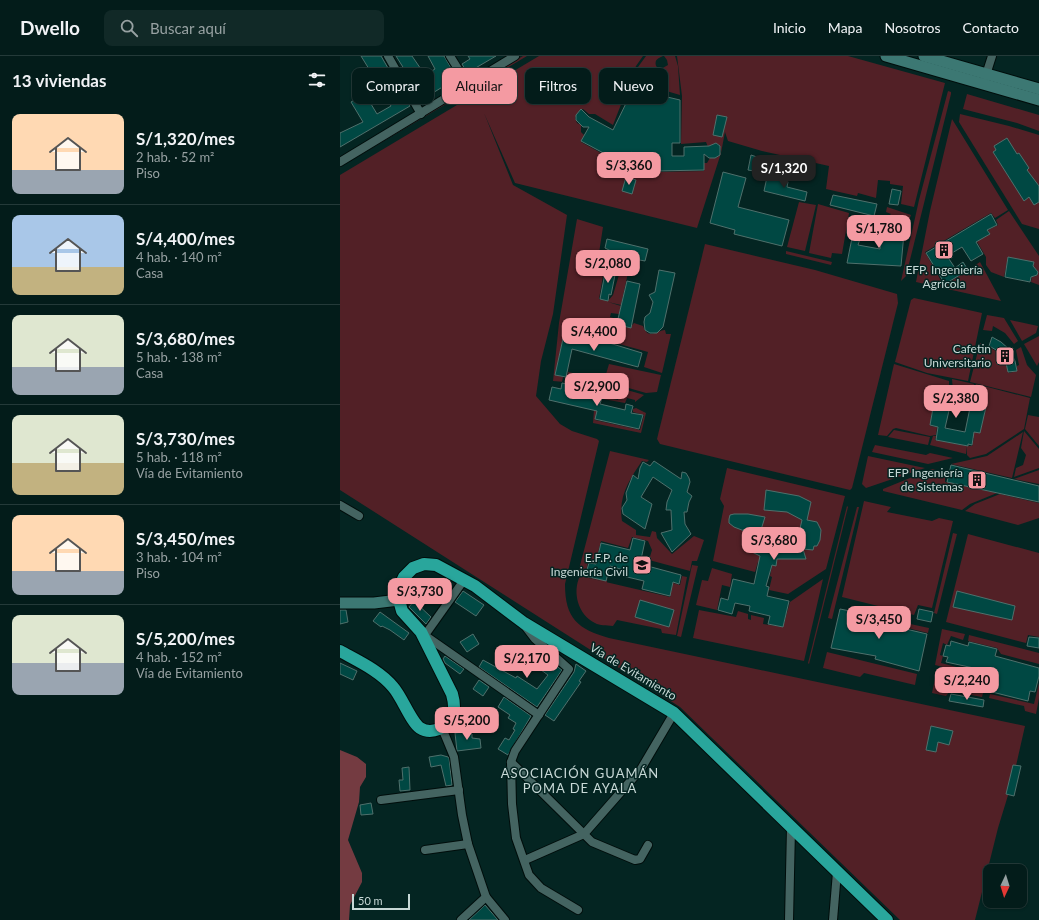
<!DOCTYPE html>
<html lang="es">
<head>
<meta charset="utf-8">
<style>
	:root { --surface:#031c1a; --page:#112927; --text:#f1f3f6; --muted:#97a1a2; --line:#243a39; --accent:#f49aa2 }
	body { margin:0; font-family:Lato,sans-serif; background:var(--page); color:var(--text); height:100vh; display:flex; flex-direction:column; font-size:15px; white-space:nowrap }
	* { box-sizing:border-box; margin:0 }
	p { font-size:13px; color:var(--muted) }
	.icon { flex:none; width:22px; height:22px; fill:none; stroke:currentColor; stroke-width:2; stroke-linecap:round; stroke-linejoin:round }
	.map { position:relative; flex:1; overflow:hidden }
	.drawer { display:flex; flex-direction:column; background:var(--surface); width:340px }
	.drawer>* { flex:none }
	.banner { position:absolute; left:12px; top:12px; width:380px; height:36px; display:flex; gap:8px }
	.needle { width:26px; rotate:184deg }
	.buttons { position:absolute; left:643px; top:808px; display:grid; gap:8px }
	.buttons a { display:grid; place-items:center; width:44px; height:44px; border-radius:8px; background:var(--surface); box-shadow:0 1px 3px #0004,0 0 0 1px var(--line); font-size:20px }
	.scale { position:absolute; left:12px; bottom:10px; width:58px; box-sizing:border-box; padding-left:4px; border:2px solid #c7d8d6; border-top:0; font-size:11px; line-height:14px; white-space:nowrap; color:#c7d8d6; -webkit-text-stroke:3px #042522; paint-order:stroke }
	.price { position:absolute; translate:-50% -34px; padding:0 9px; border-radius:8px; background:var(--accent); color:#111; font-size:13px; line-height:26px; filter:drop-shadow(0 1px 2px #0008) }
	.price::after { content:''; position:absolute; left:50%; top:24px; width:12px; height:9px; margin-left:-6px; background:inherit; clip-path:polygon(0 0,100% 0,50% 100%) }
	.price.selected { background:#222; color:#fff }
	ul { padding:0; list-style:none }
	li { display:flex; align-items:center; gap:12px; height:100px; padding:0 12px }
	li+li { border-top:1px solid var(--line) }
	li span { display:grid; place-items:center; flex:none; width:112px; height:80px; border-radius:8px; color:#555 }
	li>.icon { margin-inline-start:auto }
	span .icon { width:48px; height:48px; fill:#fffc; stroke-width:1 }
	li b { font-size:17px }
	h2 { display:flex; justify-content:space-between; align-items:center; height:48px; padding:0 12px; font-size:17px }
	.tag { padding:0 14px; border-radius:8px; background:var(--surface); box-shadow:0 1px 3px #0004,0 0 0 1px var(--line); font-size:14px; line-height:36px }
	.tag.selected { background:var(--accent); color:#111 }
	header { display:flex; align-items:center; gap:24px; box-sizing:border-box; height:56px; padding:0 20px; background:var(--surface); border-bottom:1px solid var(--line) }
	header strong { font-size:19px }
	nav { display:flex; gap:22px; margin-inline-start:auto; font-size:14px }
	.search { width:280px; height:36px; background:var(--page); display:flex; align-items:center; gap:10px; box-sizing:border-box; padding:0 14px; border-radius:8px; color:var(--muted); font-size:15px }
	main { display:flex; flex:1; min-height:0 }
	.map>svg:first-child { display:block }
</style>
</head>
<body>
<header>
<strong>Dwello</strong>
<div class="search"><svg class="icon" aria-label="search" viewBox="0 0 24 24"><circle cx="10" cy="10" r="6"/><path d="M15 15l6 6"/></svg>Buscar aquí</div>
<nav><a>Inicio</a><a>Mapa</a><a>Nosotros</a><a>Contacto</a></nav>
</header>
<main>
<section class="drawer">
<h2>13 viviendas<svg class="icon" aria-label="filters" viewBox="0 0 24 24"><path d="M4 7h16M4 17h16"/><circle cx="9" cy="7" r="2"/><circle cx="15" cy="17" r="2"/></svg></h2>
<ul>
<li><span style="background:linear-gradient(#ffd9b3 70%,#9aa5b1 0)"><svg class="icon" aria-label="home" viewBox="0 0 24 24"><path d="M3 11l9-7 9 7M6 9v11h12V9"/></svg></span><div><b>S/1,320/mes</b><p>2 hab. · 52 m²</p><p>Piso</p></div></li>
<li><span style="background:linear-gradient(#a9c7e8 65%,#c2b280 0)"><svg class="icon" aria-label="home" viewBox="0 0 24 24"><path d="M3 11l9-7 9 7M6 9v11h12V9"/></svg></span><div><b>S/4,400/mes</b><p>4 hab. · 140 m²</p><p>Casa</p></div></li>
<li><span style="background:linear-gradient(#dfe7d0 65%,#9aa5b1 0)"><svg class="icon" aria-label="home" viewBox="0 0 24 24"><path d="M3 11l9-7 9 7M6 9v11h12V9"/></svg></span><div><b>S/3,680/mes</b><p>5 hab. · 138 m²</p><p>Casa</p></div></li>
<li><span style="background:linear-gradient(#dfe7d0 60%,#c2b280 0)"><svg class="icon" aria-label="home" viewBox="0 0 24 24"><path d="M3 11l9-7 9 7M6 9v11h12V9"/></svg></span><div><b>S/3,730/mes</b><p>5 hab. · 118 m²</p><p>Vía de Evitamiento</p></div></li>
<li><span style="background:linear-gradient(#ffd9b3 70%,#9aa5b1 0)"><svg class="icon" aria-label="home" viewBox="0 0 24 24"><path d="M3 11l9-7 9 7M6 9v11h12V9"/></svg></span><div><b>S/3,450/mes</b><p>3 hab. · 104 m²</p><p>Piso</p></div></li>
<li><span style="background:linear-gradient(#dfe7d0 60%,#9aa5b1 0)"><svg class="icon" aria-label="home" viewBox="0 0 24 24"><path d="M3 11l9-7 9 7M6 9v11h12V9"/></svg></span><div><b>S/5,200/mes</b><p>4 hab. · 152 m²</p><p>Vía de Evitamiento</p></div></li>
</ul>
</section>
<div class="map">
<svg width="699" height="864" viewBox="0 0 699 864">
	<rect width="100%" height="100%" fill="#042522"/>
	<!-- green -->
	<g fill="#522026">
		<polygon points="183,0 187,0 0,111 0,109"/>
		<path d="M199 0H303L296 10 273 69 255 58H249L243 53 240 54 235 62 237 67 241 69V76L244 79 241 86 283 109 315 116 364 115V107H367L370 102 378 101 381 96 380 90 378 88 368 91 366 86 341 88 342 40 337 0H508L605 27 574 151 561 148 563 130 550 128V125L538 124 536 142 518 137 517 140 486 133 489 110 422 95 388 85 385 76 381 97 357 172 175 127 144 57 173 129 227 159 213 258 201 305 196 340 220 368 232 375 257 383 259 385 225 528C225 563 238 573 269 582L685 670 673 723 658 772 635 864H560L340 651 0 434V119Z"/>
		<path d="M306 0H323C319 2 314 3 316 10L319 13 314 31 293 26 298 11Z"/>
		<polygon points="324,0 335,0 338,10 340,39 316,32 321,13 328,9 327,4"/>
		<polygon points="608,35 611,36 611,38 566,220 561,225 579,144"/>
		<polygon points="627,38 699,59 699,75 677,67 623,53"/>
		<polygon points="620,58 669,70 699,79 699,173 682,168 619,66"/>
		<polygon points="612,63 668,154 655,162 651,157 585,196 604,230 640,206 661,245 576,226 590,155"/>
		<polygon points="459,146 476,149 465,195 447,191"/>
		<polygon points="478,148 509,157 502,198 492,197 491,202 469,197"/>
		<polygon points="547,151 571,159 565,175 561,171 550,167 544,171 545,163 551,158 546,156"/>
		<polygon points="669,155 699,200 699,229 691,226 692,221 696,220 698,218 697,214 693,212 694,206 668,201 664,221 651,216 646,209 646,201 636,184 643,179 645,181 650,178 648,174 658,169 656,164"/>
		<path d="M237 163 263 171 259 197 290 203 289 206 282 205 281 210 286 211H278L276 214V210L265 208 259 243 268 245 273 239 281 212H289L281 249 268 246 281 250 279 258 271 257 270 261 280 264 279 270 290 272 294 267 303 270C308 284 316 275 325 274L326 278H331L322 317 304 311 308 296 236 276 235 280 224 277 215 319 223 321 222 326H225L213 325 219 267Z"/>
		<polygon points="365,188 475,214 557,238 558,247 512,432 510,434 320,388 317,383"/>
		<polygon points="446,195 492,206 491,209 446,198"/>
		<polygon points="574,242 642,257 628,325 587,317 555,306 571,244"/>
		<polygon points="647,259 664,262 678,285 674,288 665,277 653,270 652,275 643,274"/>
		<polygon points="670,264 698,270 696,277 682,285"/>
		<polygon points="699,280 699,306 697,310 684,288"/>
		<polygon points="640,287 658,296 657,304 665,307 669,317 677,315 677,310 679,309 676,294 681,291 687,309 696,319 691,341 630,326"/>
		<polygon points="269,308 321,319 317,336 306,337 264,325"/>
		<polygon points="554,308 609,325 609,333 602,331 596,334 590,370 597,371 596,379 590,380 556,372 553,373 547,380 538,379"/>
		<polygon points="228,316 256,322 255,331 260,332 259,335 232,329 234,323 227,321"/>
		<polygon points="612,323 634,328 631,339 613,335"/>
		<polygon points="266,328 301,338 304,339 295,346 295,344 287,342 285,347 263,343 263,341 278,344 280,338 264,333"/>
		<polygon points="636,328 690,342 684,373 646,398 630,402 627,399 627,390 632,390 634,382 629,381 630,375 640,377 646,350 639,349 640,343 633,341"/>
		<polygon points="296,352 306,357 301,377 253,367 254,354 257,355 255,364 300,374 304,359 293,356 293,353"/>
		<polygon points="688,359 699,361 699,390 685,373"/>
		<polygon points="554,374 590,381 588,389 548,381"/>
		<polygon points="684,375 699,393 699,412 674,421 676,412 683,409 686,399 681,392"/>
		<polygon points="683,376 672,422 611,408 647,400"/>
		<polygon points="593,380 596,380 595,384 627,390 626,398 590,389"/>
		<polygon points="535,389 586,399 590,397 613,402 588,408 532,396"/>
		<path d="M270 395 309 404 307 406 302 405C289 424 278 441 282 465L296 474V479L310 481 312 475 316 476 317 482 332 498 354 480 364 484 357 505H352L350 515 309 504 312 494 308 485 292 481 288 492 261 485 255 508 248 506 245 520 267 525V527L240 519 237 521Z"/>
		<polygon points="528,400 580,411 585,412 526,432 522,428"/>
		<polygon points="387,412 505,440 486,513 448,538 429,534 432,521 430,520 432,510 418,506 415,516 373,505 384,450 380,443"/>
		<polygon points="592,413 605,416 605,426 657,437 630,448 622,454 543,435 543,433"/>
		<polygon points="699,414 699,428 674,423"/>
		<polygon points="660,438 699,447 699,462 678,469 625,455 635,448"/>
		<polygon points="524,445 551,451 547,456 592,465 599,462 613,465 592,552 578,549 574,559 502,541"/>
		<polygon points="507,450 508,451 469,608 468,607"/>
		<polygon points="517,451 519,451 516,464 492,563 488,562"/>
		<polygon points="613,477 617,478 597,558 594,557"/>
		<polygon points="628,478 699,497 699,581 688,579 686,587 606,566"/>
		<polygon points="352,509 358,510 341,581 337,580"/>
		<polygon points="372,512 392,518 390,531 382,529 377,554 356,549 362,524 368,525"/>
		<path d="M240 520 330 541 333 527 340 529 342 520 347 521 336 579 322 577 321 573 277 564 273 570C266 569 260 570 255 567 238 559 232 536 240 520Z"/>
		<polygon points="483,523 464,605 353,582 359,554 396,561 398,555 408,558 408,563 411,564 411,559 424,562 423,568 443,571 450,546"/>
		<polygon points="547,563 589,572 588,577 546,567"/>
		<polygon points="602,573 625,578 623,584 611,580 607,589 603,587 600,599 603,600 601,607 636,616 636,619 595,609"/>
		<polygon points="629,579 699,597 699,608 661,598 657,592 628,585"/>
		<polygon points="487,596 577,618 575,629 524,617 520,621 483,612"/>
		<polygon points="597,613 646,626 642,641 610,635 606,640 592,637"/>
		<polygon points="699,627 699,642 696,658 685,655 684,650 649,642 650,638 694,648"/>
	</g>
	<!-- forest -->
	<polygon fill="#743b41" points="0,694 17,701 26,708 26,721 20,731 19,746 8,784 22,817 22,826 10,849 9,864 0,864"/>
	<!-- building -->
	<g fill="#004843" stroke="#4f706c">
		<polygon points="21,0 41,0 70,50 0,91 0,77 23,66 11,46 25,38 37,58 51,50 39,29 36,31 26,14 29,13"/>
		<polygon points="56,0 72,0 85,19 95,13 88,0 104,0 117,22 83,43"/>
		<polygon points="128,0 156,0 127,17 122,8 130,3"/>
		<polygon points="293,33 340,44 340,87 332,87 332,100 344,100 344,91 369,90 376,87 380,90 380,99 375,102 369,102 364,98 364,114 316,115 316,101 301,104 291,96 284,108 241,85 249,71 243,71 236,64 236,59 241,53 249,61 273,74"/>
		<polygon points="377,59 387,61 382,81 373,79"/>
		<polygon points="667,82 677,98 679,97 689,112 687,114 699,130 699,146 694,149 689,141 684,145 653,96 656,94 654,90"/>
		<polygon points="411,99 417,101 414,115 408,114"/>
		<polygon points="383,116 406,122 398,151 449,164 442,190 394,178 395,174 370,167"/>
		<polygon points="286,121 296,124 292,138 282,135"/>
		<polygon points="427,121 448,126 447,131 467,136 465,145 424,135"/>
		<polygon points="552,133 561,135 558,149 549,148"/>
		<polygon points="493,139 537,148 534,160 490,149"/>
		<polygon points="651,158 657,169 647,174 650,178 636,186 643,198 631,205 622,191 607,200 615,212 623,206 628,214 605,228 586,197"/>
		<polygon points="549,169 558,171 564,177 561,210 507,207 513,177 520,183 518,189 540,193 543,175 545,170"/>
		<polygon points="267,183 308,193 305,205 272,199 273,196 265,192"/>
		<polygon points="668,201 694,206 693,210 698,216 697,219 691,221 690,226 665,221"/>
		<polygon points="266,212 276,214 271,239 269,238 268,245 260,243"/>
		<polygon points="319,214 335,217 323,271 317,277 310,277 305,274 304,266 305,261 310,257 313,246 309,239 315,236"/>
		<polygon points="287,225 300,228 291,272 279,269 280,263 278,263"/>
		<polygon points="224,278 236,280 237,279 266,286 302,297 298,311 232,293 226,321 215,319"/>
		<polygon points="652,281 661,286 670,294 675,305 677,315 668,316 666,307 658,303 658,295 649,290"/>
		<polygon points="222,327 231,329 230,335 262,342 260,348 285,354 286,348 293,350 291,357 303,359 299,373 255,363 257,355 209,344 212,331 221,333"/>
		<polygon points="601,332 606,332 613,337 605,372 625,376 632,342 640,343 638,349 646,351 640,377 634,376 632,389 628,388 628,390 596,384 598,371 590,369 596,335"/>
		<polygon points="314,405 341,423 342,416 346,417 349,422 350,426 347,436 352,440 349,446 347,456 344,456 345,468 351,478 332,496 321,477 332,474 331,454 326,454 327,446 332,434 313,421 301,441 312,448 305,473 283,458 282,452 287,444 286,437 293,419 298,423 300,412 303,406 310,410"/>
		<polygon points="611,409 699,430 699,446 607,426"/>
		<polygon points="426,434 459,440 471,446 467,464 477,466 481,474 480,484 477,490 474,490 473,494 463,493 466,503 437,503 436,510 432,509 426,530 429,531 427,540 449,545 443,571 428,568 430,560 409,555 410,550 395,547 392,558 378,554 381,542 388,544 393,523 414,528 420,500 412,496 414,492 411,491 418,482 439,490 456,489 462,464 447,456 424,454"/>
		<polygon points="394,458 408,458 425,461 420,477 407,476 394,471 389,467 389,463 390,459"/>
		<polygon points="293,482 305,485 300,508 341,519 339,528 333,526 330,540 302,533 304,525 283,520 284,514 270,510 266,525 245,520 249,507 256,508 261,487 290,494"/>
		<polygon points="123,535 144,549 136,560 115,546"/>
		<polygon points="617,535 675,550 672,564 613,551"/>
		<polygon points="300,544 334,554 329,571 295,561"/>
		<polygon points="74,545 91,561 86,568 69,551"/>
		<polygon points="500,553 541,561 540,567 587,578 579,615 535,603 536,600 491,592"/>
		<polygon points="579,553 593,556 591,566 577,563"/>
		<polygon points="0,554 6,554 8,566 0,568"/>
		<polygon points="40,556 69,577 64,584 50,574 42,570 41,571 33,565"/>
		<polygon points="133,578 139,588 127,596 120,586"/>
		<polygon points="689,581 699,582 699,592 687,590"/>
		<polygon points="611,585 628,590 629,586 657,593 655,600 699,612 699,620 695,636 690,635 688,645 652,636 655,625 641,621 643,614 606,606 608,601 603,600 606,589 610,590"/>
		<polygon points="197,596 222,614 197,651 139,611 143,604 176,622 177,620 197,633 208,619 190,606"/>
		<polygon points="105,600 124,613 120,618 105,607 103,603"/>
		<polygon points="0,607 17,615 13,624 0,618"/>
		<polygon points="236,608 246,615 239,625 241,626 214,665 205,659 234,616"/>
		<polygon points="139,624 149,631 143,640 133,633"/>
		<polygon points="611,638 644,644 643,651 609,645"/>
		<polygon points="164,641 191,660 168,699 158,693 165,682 169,684 175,674 173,673 176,667 168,662 170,659 158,651"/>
		<polygon points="591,670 613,675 609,689 598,686 596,696 586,694"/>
		<polygon points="122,672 132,678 132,682 140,683 141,692 117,695 115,677 122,676"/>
		<polygon points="101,699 108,701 109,702 112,729 106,730 101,709 91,711 89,701"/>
		<polygon points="673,709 681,710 674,740 666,738"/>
		<polygon points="69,711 70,734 60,735 59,724 63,724 62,712"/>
		<polygon points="31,747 33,758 21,759 20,749"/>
		<polygon points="145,849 158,864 129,864"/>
	</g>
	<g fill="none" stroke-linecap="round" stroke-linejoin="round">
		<defs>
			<g id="street">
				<polyline points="48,0 81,58"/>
				<polyline points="110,0 128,29"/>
				<polyline points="645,22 652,0"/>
				<polyline points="0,106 175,0"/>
				<polyline points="0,449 19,460"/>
				<polyline points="185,570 195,583 229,613 175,695 171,706 172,748 176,782 189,819 201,832 238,854"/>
				<polyline points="83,578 199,659"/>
				<polyline points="85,579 124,524"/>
				<polyline points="102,672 114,701 122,759 128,788 146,841 165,864"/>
				<polyline points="171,706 252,786 295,804 300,803 308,789"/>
				<polyline points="41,744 119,734"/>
				<polyline points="85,794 128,788"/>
				<polyline points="185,804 244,778 301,713 334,657"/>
				<polyline points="121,864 146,841"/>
				<polyline points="449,864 451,772"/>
				<polyline points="493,864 497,816"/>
			</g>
			<g id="secondary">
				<polyline points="546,0 699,44"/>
				<polyline points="584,0 699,33"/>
				<polyline points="0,547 34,547 59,544"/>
			</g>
			<path id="highway" d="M0 595C18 605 40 615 53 631 62 641 71 666 80 672 91 679 109 672 113 659 115 652 114 645 112 638L81 576 62 555 59 544V532L64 521 73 512 84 508 96 509 135 530 184 567 334 657 547 864"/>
		</defs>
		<!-- street casing -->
		<use href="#street" stroke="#000d0b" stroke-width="10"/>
		<!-- secondary casing -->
		<use href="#secondary" stroke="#000d0b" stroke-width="13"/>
		<!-- highway casing -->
		<use href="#highway" stroke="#000d0b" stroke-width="14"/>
		<!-- street -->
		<use href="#street" stroke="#446461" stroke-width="8"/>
		<!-- secondary -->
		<use href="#secondary" stroke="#3c7873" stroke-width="11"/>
		<!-- highway -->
		<use href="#highway" stroke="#29a69c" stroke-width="12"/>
	</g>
	<!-- icons -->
	<defs>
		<symbol id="building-square" viewBox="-11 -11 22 22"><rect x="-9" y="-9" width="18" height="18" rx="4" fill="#f49aa2" stroke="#042522"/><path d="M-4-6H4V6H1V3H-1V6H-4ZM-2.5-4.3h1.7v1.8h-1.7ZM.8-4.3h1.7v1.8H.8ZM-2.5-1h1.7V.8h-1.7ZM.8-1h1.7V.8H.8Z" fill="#111"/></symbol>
		<symbol id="school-square" viewBox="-11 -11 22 22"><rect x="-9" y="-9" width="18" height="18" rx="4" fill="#f49aa2" stroke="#042522"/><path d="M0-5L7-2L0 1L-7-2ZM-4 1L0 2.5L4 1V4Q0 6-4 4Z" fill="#111"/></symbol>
	</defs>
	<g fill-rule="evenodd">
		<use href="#building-square" x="593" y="183" width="22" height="22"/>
		<use href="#building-square" x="654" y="289" width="22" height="22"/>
		<use href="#building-square" x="626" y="413" width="22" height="22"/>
		<use href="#school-square" x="291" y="498" width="22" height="22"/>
	</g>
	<g text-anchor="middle" stroke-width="3" stroke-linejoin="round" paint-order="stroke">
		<!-- poi labels -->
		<g font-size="12" fill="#c7d8d6" stroke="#042522" text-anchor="end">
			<text x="604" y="218" text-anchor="middle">EFP. Ingeniería<tspan x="604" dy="14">Agrícola</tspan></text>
			<text x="651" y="297">Cafetin<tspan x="651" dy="14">Universitario</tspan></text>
			<text x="623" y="421">EFP Ingeniería<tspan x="623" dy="14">de Sistemas</tspan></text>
			<text x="288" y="506">E.F.P. de<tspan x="288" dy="14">Ingeniería Civil</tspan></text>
		</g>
		<!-- street labels -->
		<g font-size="12" fill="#c7d8d6" stroke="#042522">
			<text transform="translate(293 616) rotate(31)" y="4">Vía de Evitamiento</text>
		</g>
		<!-- neighbourhood labels -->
		<g font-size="13" letter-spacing="1" fill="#c7d8d6" stroke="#042522">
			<text x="240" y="722">ASOCIACIÓN GUAMÁN<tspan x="240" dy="15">POMA DE AYALA</tspan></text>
		</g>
	</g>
</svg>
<div class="buttons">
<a><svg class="needle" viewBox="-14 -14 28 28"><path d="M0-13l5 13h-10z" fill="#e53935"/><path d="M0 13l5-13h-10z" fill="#97a1a2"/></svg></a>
</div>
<div class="scale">50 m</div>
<b class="price" style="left:289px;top:130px">S/3,360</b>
<b class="price selected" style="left:444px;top:133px">S/1,320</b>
<b class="price" style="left:539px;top:193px">S/1,780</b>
<b class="price" style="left:268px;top:228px">S/2,080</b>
<b class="price" style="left:254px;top:296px">S/4,400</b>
<b class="price" style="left:257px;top:351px">S/2,900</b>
<b class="price" style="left:616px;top:363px">S/2,380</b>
<b class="price" style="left:434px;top:505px">S/3,680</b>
<b class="price" style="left:80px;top:556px">S/3,730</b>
<b class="price" style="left:539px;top:584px">S/3,450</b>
<b class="price" style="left:187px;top:623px">S/2,170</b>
<b class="price" style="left:627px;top:645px">S/2,240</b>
<b class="price" style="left:127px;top:685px">S/5,200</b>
<div class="banner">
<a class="tag">Comprar</a>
<a class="tag selected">Alquilar</a>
<a class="tag">Filtros</a>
<a class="tag">Nuevo</a>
</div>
</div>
</main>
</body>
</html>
